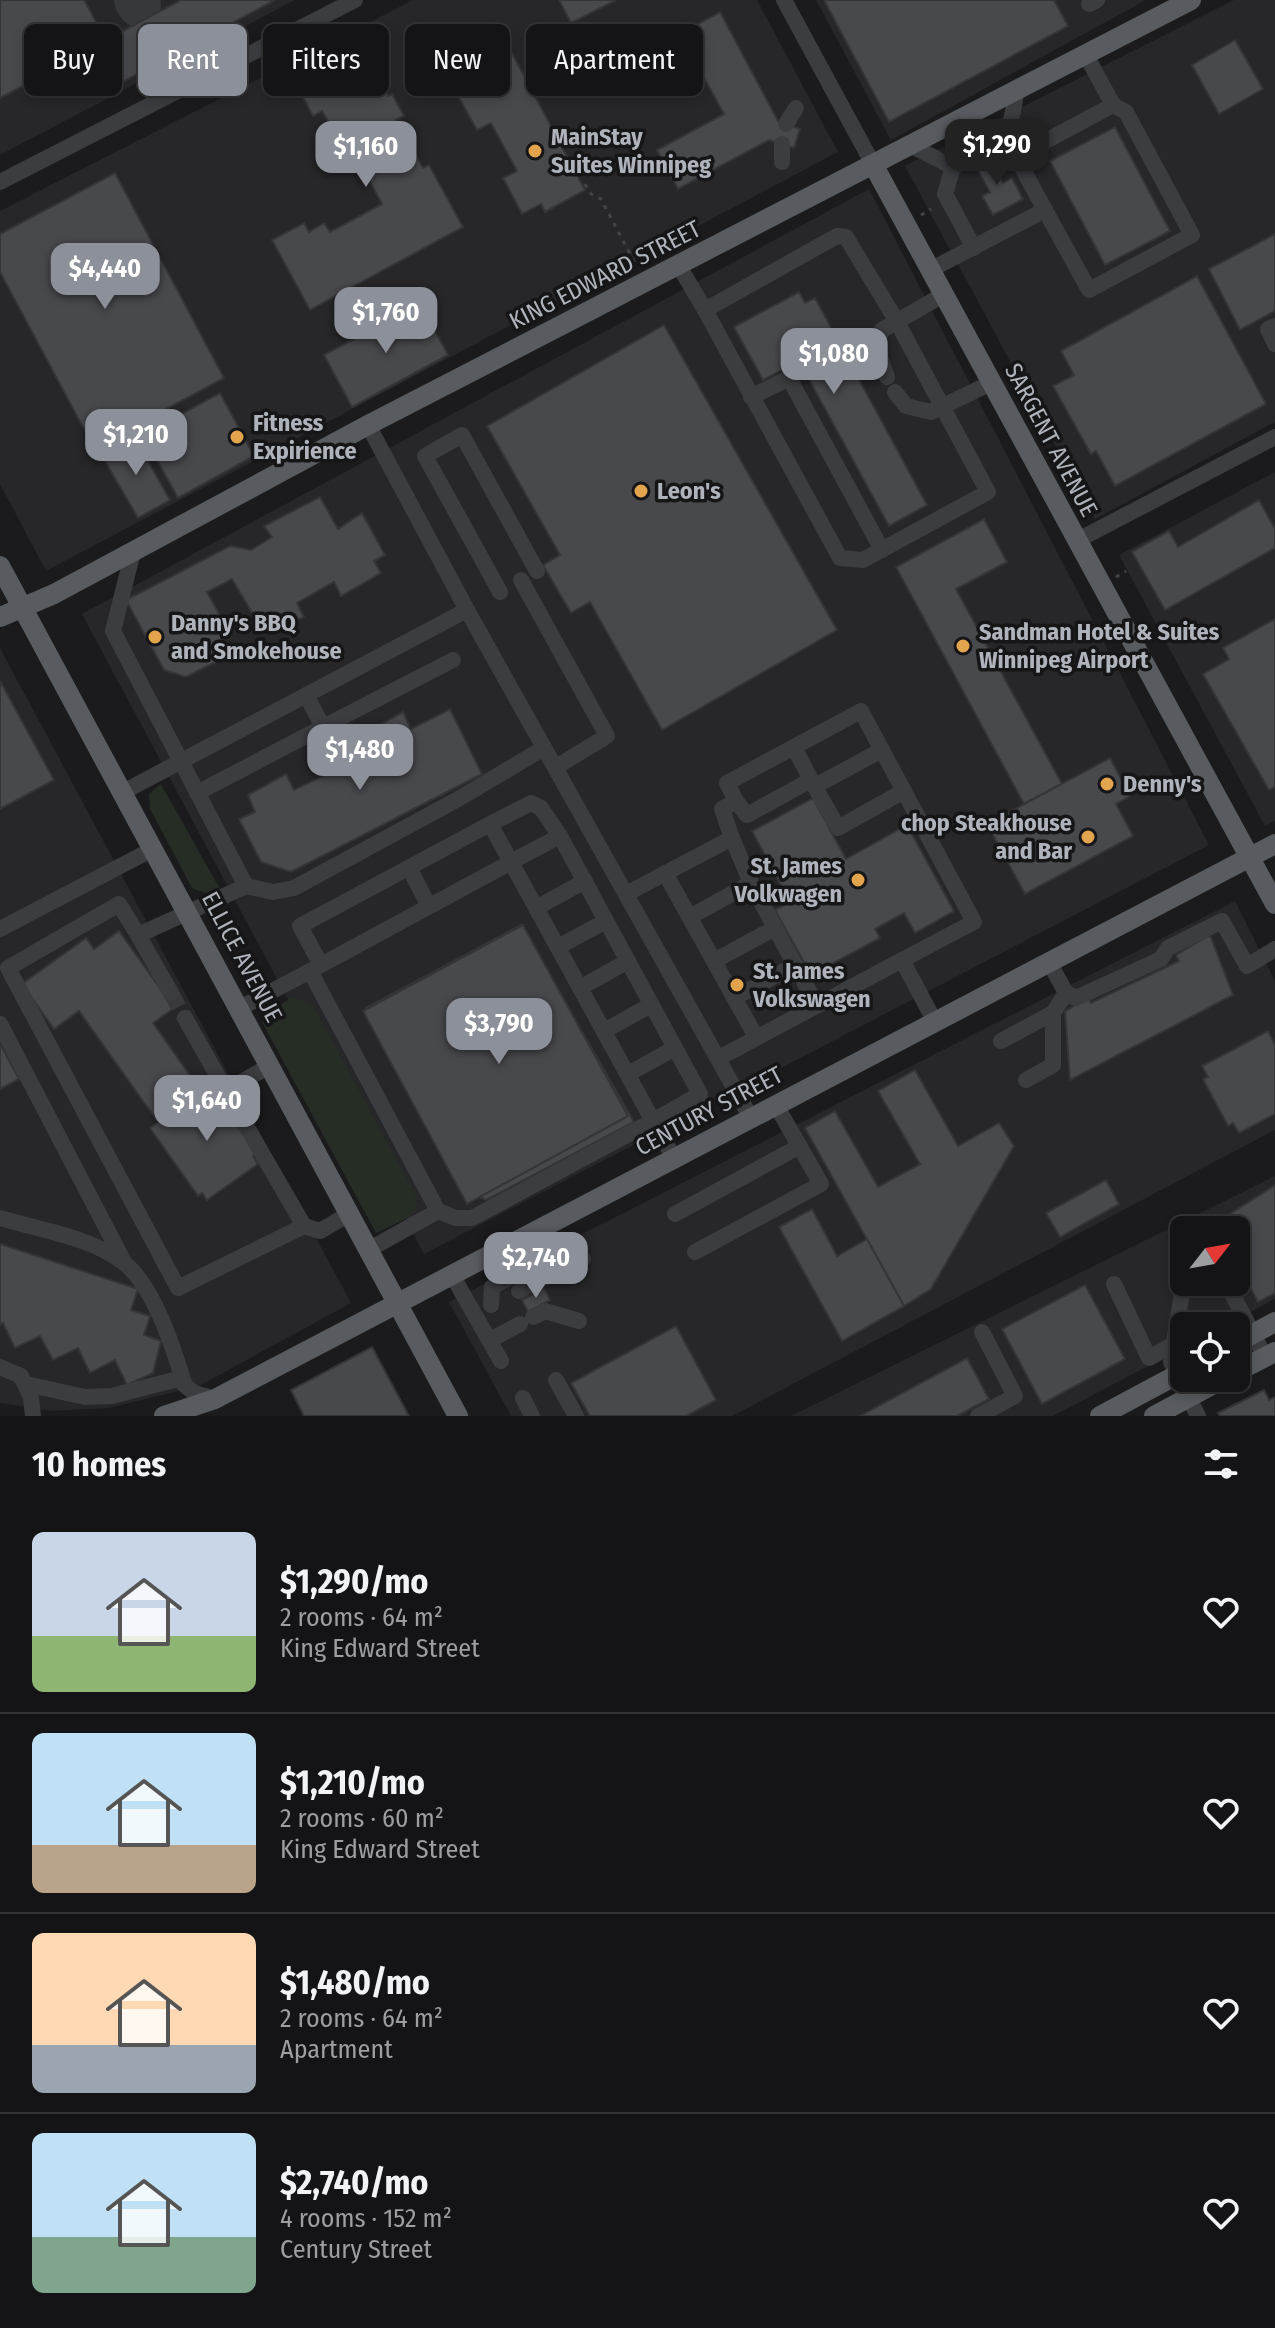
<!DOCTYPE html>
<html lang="en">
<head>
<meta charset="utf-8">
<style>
	:root { --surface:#141416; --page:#212123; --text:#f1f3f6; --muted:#9d9ea1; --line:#333335; --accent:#8c9099 }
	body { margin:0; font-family:"Fira Sans Condensed",sans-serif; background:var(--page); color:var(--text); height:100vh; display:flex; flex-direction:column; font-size:30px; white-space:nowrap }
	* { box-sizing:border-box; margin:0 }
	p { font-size:26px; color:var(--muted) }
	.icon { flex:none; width:44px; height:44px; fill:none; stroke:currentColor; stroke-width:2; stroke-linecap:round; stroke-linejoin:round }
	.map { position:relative; height:1416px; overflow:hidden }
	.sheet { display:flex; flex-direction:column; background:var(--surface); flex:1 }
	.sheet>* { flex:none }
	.banner { position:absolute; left:24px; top:24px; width:800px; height:72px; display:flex; gap:16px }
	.needle { width:52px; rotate:59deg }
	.controls { position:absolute; left:1170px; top:1216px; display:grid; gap:16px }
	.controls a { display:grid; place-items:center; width:80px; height:80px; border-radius:12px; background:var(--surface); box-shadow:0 4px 12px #0003,0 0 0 2px var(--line); font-size:40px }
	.price { position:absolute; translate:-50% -68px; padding:0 18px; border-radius:16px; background:var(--accent); color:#fff; font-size:26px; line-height:52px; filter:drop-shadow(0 2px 4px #0008) }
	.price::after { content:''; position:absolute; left:50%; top:48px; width:24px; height:18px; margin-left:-12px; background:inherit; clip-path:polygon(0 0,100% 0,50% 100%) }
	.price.on { background:#222; color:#fff }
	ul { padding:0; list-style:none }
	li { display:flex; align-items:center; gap:24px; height:200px; padding:0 32px }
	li+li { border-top:2px solid var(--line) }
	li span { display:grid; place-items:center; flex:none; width:224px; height:160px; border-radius:12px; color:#555 }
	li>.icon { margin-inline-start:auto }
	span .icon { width:96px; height:96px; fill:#fffc; stroke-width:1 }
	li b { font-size:34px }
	h2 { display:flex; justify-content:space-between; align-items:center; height:96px; padding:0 32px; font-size:34px }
	.tag { padding:0 28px; border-radius:12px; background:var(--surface); box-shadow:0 4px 12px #0003,0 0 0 2px var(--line); font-size:28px; line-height:72px }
	.tag.on { background:var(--accent); color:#fff }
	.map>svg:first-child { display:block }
</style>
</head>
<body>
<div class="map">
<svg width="1275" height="1416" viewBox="0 0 1275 1416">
	<rect width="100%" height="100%" fill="#1b1b1d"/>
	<!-- built -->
	<g fill="#27272a" fill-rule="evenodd">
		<polygon points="0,0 295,0 0,155"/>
		<polygon points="413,0 757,0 838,152 46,571 0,484 0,211"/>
		<polygon points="816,0 1146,0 891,140"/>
		<polygon points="1234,0 1275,0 1275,422 1095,519 905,166"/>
		<polygon points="869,189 1209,845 424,1254 82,614"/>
		<polygon points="1275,472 1275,821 1265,826 1119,555"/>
		<polygon points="0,648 351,1303 199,1386 109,1408 51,1411 0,1403"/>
		<polygon points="1235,901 1275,981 1275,1130 732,1416 511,1416 449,1302"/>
		<path d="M1275 1176V1299L1224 1326H1184V1347L1053 1416H791ZM1184 1230H1236V1282H1184Z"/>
	</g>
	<!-- green -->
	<g fill="#252d25">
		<polygon points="161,784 220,889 208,894 192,888 150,809 149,794"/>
		<polygon points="293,997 313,1005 416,1196 416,1210 410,1217 376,1233 262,1022 265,1014"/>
	</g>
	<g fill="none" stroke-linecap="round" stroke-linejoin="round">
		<!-- taxiway -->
		<polyline stroke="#36383a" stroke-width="44" points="136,0 139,5"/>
	</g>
	<!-- building -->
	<g fill="#48494d" stroke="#353539" stroke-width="2">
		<polygon points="0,0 84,0 106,40 181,0 275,0 102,93 81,55 0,98"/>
		<polygon points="559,0 616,0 571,23"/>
		<polygon points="824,0 1054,0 1068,26 889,122"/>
		<polygon points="720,12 778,121 800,129 794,148 769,140 678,189 657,150 724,114 680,34"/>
		<polygon points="1235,40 1263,89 1219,114 1192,65"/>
		<polygon points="362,49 388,96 392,94 404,116 396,120 423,168 429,165 463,227 310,310 272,240 304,223 309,232 324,223 330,232 382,204 339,124 332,128 322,111 313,116 296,84"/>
		<polygon points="512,53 585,190 545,212 541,204 522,214 503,178 517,171 491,123 477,130 458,96 478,85 472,74"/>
		<polygon points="1115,127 1170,231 1105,265 1050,161"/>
		<polygon points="987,153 1003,183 1012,178 1023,199 993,215 982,196 990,192 973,161"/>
		<polygon points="115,173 224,378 94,448 0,272 0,234"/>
		<polygon points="1275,234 1275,311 1240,330 1209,269"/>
		<polygon points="1197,276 1266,404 1115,486 1096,451 1091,454 1053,386 1074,375 1061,351"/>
		<polygon points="799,292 805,303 815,298 927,505 889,526 799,361 763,380 734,327"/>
		<polygon points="420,303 448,355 352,407 324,355"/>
		<polygon points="664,325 837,630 662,730 590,602 571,613 543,565 560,555 487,426"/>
		<polygon points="220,393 254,456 178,498 143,435"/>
		<polygon points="133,438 137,444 145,440 151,450 144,454 170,500 138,518 102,456"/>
		<polygon points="320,497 338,529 362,513 385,555 374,561 381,573 341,596 334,582 297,603 304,617 279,628 257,621 232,579 207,592 231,636 218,641 226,657 186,677 164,670 126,600 230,546 251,550 272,537 264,526"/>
		<polygon points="1259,500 1275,529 1275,548 1165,610 1132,552 1169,531 1178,547"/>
		<polygon points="984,519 1007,562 956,589 1062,784 1024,804 896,567"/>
		<polygon points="1275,619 1275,787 1269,790 1203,674 1229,659 1223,648"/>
		<polygon points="0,681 54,780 0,809"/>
		<polygon points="450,709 482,774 291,872 261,862 239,819 255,812 248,795 286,774 294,790 373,752 363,734 403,712 411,729"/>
		<polygon points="1110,758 1130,796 1116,804 1133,836 1025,894 987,824"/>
		<polygon points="813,798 846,859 907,825 954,911 915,933 904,913 875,929 880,938 811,975 775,910 790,902 752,831"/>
		<polygon points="521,925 634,1122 486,1200 463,1190 366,1008"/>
		<polygon points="523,925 628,1116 467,1204 363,1011"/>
		<polygon points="119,931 174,1008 153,1023 201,1091 158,1122 79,1011 54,1029 22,984 86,938 94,949"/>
		<polygon points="1210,935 1233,995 1070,1080 1065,1011 1088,998 1091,1003 1179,961 1176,955"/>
		<polygon points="1268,1031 1275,1045 1275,1114 1239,1133 1233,1123 1228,1126 1203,1079 1208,1077 1202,1066"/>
		<polygon points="0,1044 19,1079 0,1089"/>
		<polygon points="915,1070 958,1146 999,1123 1014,1146 931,1289 904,1306 805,1128 835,1111 878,1187 920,1164 878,1091"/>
		<polygon points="211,1084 259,1152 253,1156 258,1164 207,1200 202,1193 198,1196 150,1128"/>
		<polygon points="1106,1180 1119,1204 1060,1237 1046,1213"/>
		<polygon points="1275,1185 1275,1293 1258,1302 1236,1260 1236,1230 1228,1230 1224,1218"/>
		<polygon points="812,1209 837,1256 867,1239 904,1306 842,1341 779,1227"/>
		<polygon points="0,1244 138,1289 131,1310 150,1316 144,1335 161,1341 153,1373 127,1385 115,1360 90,1373 78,1348 53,1360 40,1336 15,1348 3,1323 0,1325"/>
		<polygon points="1085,1285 1125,1359 1042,1404 1002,1329"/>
		<polygon points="544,1288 550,1300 528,1312 522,1300"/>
		<polygon points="676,1326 716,1400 686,1416 590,1416 571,1383"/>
		<polygon points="372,1347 409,1416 304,1416 291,1390"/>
		<polygon points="967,1358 989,1399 957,1416 860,1416"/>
		<polygon points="1264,1390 1269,1400 1275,1397 1275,1416 1220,1416 1218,1413"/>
	</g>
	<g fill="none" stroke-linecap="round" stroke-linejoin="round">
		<!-- minor-tunnel -->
		<polyline stroke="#39393d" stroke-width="16" stroke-dasharray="16 8" stroke-linecap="butt" points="171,993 185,1018"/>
		<!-- path -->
		<g stroke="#424448" stroke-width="3" stroke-dasharray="4 6" stroke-linecap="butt">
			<polyline points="585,184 591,194 601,199 637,267"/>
			<polyline points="921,215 931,209"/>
			<polyline points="1116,577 1126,571"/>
		</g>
		<!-- minor -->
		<g stroke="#3c3d41" stroke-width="16">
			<polyline points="784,0 874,166"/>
			<polyline points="1089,4 1097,0"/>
			<polyline points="786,124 796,108"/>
			<path d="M912 146 953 167C998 142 1010 147 1016 92"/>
			<polyline points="1016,157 1113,105 1086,55"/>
			<polyline points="782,162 782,144"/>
			<polyline points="953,167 945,194 974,248"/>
			<polyline points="0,182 355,0"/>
			<polyline points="1045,210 1089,290 1192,235 1126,112 1113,105"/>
			<polyline points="679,266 705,310 837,236 846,237 896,320 988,492 863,560 840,558 705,310"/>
			<polyline points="930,270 1045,210 1006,138"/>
			<polyline points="1275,326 1268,329 1275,344"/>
			<polyline points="887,377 876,345 882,330 943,295"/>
			<polyline points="895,392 906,406 931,412 991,383"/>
			<polyline points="751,397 789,378 882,550"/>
			<polyline points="1076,541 1275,437"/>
			<polyline points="133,552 113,631 246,886 138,935 119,904 8,968 178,1288 304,1226"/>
			<polyline points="521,580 607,736 556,767"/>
			<polyline points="500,592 425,456 462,435 537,571"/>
			<polyline points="467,610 751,1118"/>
			<polyline points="323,727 453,660"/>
			<polyline points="811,780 838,828 904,791"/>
			<polyline points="815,786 882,750"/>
			<polyline points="123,792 467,610 368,425"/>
			<polyline points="197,793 323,727 306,695"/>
			<polyline points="736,801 747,815 811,780 794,747"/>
			<polyline points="732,838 722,809 736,801 727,783 861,711 974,922 902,960"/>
			<polyline points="409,868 429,906"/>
			<polyline points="665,873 756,1037"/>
			<polyline points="246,886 273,892 294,888 460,798 544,748"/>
			<polyline points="626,894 732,838 751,883 816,1004"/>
			<polyline points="536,908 585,881"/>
			<polyline points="690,917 751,883"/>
			<polyline points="0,929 153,849"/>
			<polyline points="138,935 171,993"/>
			<polyline points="558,947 606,921"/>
			<polyline points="714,961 775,928"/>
			<polyline points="1049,962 1066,993 1076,998 1161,959 1168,948 1222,921 1247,966 1275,949"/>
			<polyline points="321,965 300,926 490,824 511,862 560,836"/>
			<polyline points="310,971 511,862 653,1121 700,1094 560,836 541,808 531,803 490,824"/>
			<polyline points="580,988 628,961"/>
			<polyline points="734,998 795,965"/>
			<polyline points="240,1008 310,971 438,1211 368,1250"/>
			<polyline points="185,1018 226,1091"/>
			<polyline points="0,1024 124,1262"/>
			<polyline points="604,1031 651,1005"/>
			<polyline points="1001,1041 1053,1013 1066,993"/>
			<polyline points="719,1058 902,960 935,1022"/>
			<polyline points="271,1065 226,1091 304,1226 320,1231 349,1214"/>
			<polyline points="628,1074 675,1048"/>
			<polyline points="1026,1080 1053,1065 1053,1013"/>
			<polyline points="438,1211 456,1218 472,1218 653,1121 674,1158"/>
			<polyline points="675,1214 800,1146"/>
			<path d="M0 1218C39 1230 90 1237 123 1262 154 1286 173 1347 184 1383"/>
			<polyline points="695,1252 821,1184 776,1105"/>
			<polyline points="452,1275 501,1361"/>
			<polyline points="1184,1280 1171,1362 1198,1416"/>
			<polyline points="1226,1282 1265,1357"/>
			<polyline points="1114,1284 1149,1358 1174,1344"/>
			<polyline points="519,1291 542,1279"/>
			<polyline points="491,1305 492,1287 521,1271 542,1279 583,1259"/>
			<polyline points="533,1317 545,1311 579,1321"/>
			<polyline points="490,1340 520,1324"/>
			<polyline points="0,1367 21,1376 31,1397 33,1416"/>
			<polyline points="556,1380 576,1416"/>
			<polyline points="26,1384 85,1397 112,1396 178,1379 194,1393 215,1399"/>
			<polyline points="523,1398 532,1416"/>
			<polyline points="978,1416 1015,1396 982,1332"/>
		</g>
		<!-- major -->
		<g stroke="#585b60" stroke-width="20">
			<polyline points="874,166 1275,904"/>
			<polyline points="0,566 458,1416"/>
			<polyline points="0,617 54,594 368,425 1191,0"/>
			<polyline points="1236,1343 1275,1322"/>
			<polyline points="1236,1372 1275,1352"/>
			<polyline points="164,1416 215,1399 1275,844"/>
			<polyline points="1100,1416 1184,1371"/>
			<polyline points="1154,1416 1225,1378"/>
		</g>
	</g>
	<!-- markers -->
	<g fill="#e2a44d" stroke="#161618" stroke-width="3">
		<circle cx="535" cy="151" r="8"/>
		<circle cx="237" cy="437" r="8"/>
		<circle cx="641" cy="491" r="8"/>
		<circle cx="155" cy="637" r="8"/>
		<circle cx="963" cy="646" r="8"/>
		<circle cx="1107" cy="784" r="8"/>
		<circle cx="1088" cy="837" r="8"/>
		<circle cx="858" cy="880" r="8"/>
		<circle cx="737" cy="985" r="8"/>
	</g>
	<g text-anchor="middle" stroke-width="7" stroke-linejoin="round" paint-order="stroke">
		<!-- poi labels -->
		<g font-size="24" font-weight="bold" fill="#afb3bb" stroke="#161618" text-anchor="start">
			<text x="551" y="145">MainStay<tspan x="551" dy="28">Suites Winnipeg</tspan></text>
			<text x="253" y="431">Fitness<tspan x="253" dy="28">Expirience</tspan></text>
			<text x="657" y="499">Leon's</text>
			<text x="171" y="631">Danny's BBQ<tspan x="171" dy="28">and Smokehouse</tspan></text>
			<text x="979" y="640">Sandman Hotel &amp; Suites<tspan x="979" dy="28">Winnipeg Airport</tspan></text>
			<text x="1123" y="792">Denny's</text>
			<text x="1072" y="831" text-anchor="end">chop Steakhouse<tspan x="1072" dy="28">and Bar</tspan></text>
			<text x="842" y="874" text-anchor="end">St. James<tspan x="842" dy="28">Volkwagen</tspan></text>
			<text x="753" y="979">St. James<tspan x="753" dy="28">Volkswagen</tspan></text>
		</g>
		<!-- street labels -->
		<g font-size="24" fill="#afb3bb" stroke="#161618">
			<text transform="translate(605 275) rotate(-27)" y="8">KING EDWARD STREET</text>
			<text transform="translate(1051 440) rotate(62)" y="8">SARGENT AVENUE</text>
			<text transform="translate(242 957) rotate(62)" y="8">ELLICE AVENUE</text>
			<text transform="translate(709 1111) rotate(-28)" y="8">CENTURY STREET</text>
		</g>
	</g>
</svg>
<div class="controls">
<a><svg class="needle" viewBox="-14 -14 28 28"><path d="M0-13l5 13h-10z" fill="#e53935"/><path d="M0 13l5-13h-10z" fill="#9d9ea1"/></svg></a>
<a><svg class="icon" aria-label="locate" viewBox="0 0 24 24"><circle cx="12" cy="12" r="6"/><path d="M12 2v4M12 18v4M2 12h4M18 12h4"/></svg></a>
</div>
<b class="price on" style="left:997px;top:187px">$1,290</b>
<b class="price" style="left:366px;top:189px">$1,160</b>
<b class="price" style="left:105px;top:311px">$4,440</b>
<b class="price" style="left:386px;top:355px">$1,760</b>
<b class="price" style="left:834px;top:396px">$1,080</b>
<b class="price" style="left:136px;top:477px">$1,210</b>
<b class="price" style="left:360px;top:792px">$1,480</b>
<b class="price" style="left:499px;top:1066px">$3,790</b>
<b class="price" style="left:207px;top:1143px">$1,640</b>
<b class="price" style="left:536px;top:1300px">$2,740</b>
<div class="banner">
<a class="tag">Buy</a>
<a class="tag on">Rent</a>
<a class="tag">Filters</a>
<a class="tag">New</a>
<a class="tag">Apartment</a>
</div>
</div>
<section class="sheet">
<h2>10 homes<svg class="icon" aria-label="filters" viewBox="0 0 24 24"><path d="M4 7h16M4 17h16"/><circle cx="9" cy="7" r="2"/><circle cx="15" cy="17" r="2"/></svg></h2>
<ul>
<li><span style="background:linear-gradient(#c9d6e8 65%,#8fb573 0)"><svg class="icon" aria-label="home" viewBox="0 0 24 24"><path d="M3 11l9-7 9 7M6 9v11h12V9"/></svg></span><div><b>$1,290/mo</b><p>2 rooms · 64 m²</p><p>King Edward Street</p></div><svg class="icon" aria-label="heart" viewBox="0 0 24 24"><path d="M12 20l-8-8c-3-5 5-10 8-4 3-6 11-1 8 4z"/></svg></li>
<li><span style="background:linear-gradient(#bfe0f5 70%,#b9a48a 0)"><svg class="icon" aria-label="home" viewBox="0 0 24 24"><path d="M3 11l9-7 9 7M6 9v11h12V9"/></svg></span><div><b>$1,210/mo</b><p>2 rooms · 60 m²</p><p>King Edward Street</p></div><svg class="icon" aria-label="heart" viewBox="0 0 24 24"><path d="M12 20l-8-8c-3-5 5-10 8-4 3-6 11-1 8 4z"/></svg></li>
<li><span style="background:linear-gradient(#ffd9b3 70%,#9aa5b1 0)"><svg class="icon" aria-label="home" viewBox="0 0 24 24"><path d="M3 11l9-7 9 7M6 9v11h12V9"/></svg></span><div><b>$1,480/mo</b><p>2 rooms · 64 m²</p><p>Apartment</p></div><svg class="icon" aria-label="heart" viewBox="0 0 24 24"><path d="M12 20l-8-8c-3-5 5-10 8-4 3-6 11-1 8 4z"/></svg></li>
<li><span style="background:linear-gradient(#bfe0f5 65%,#7fa58c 0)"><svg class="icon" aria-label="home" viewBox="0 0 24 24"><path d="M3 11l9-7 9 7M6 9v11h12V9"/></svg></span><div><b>$2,740/mo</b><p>4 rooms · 152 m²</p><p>Century Street</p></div><svg class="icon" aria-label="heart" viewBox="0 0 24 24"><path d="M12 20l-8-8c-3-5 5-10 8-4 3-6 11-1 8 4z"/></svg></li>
</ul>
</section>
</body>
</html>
